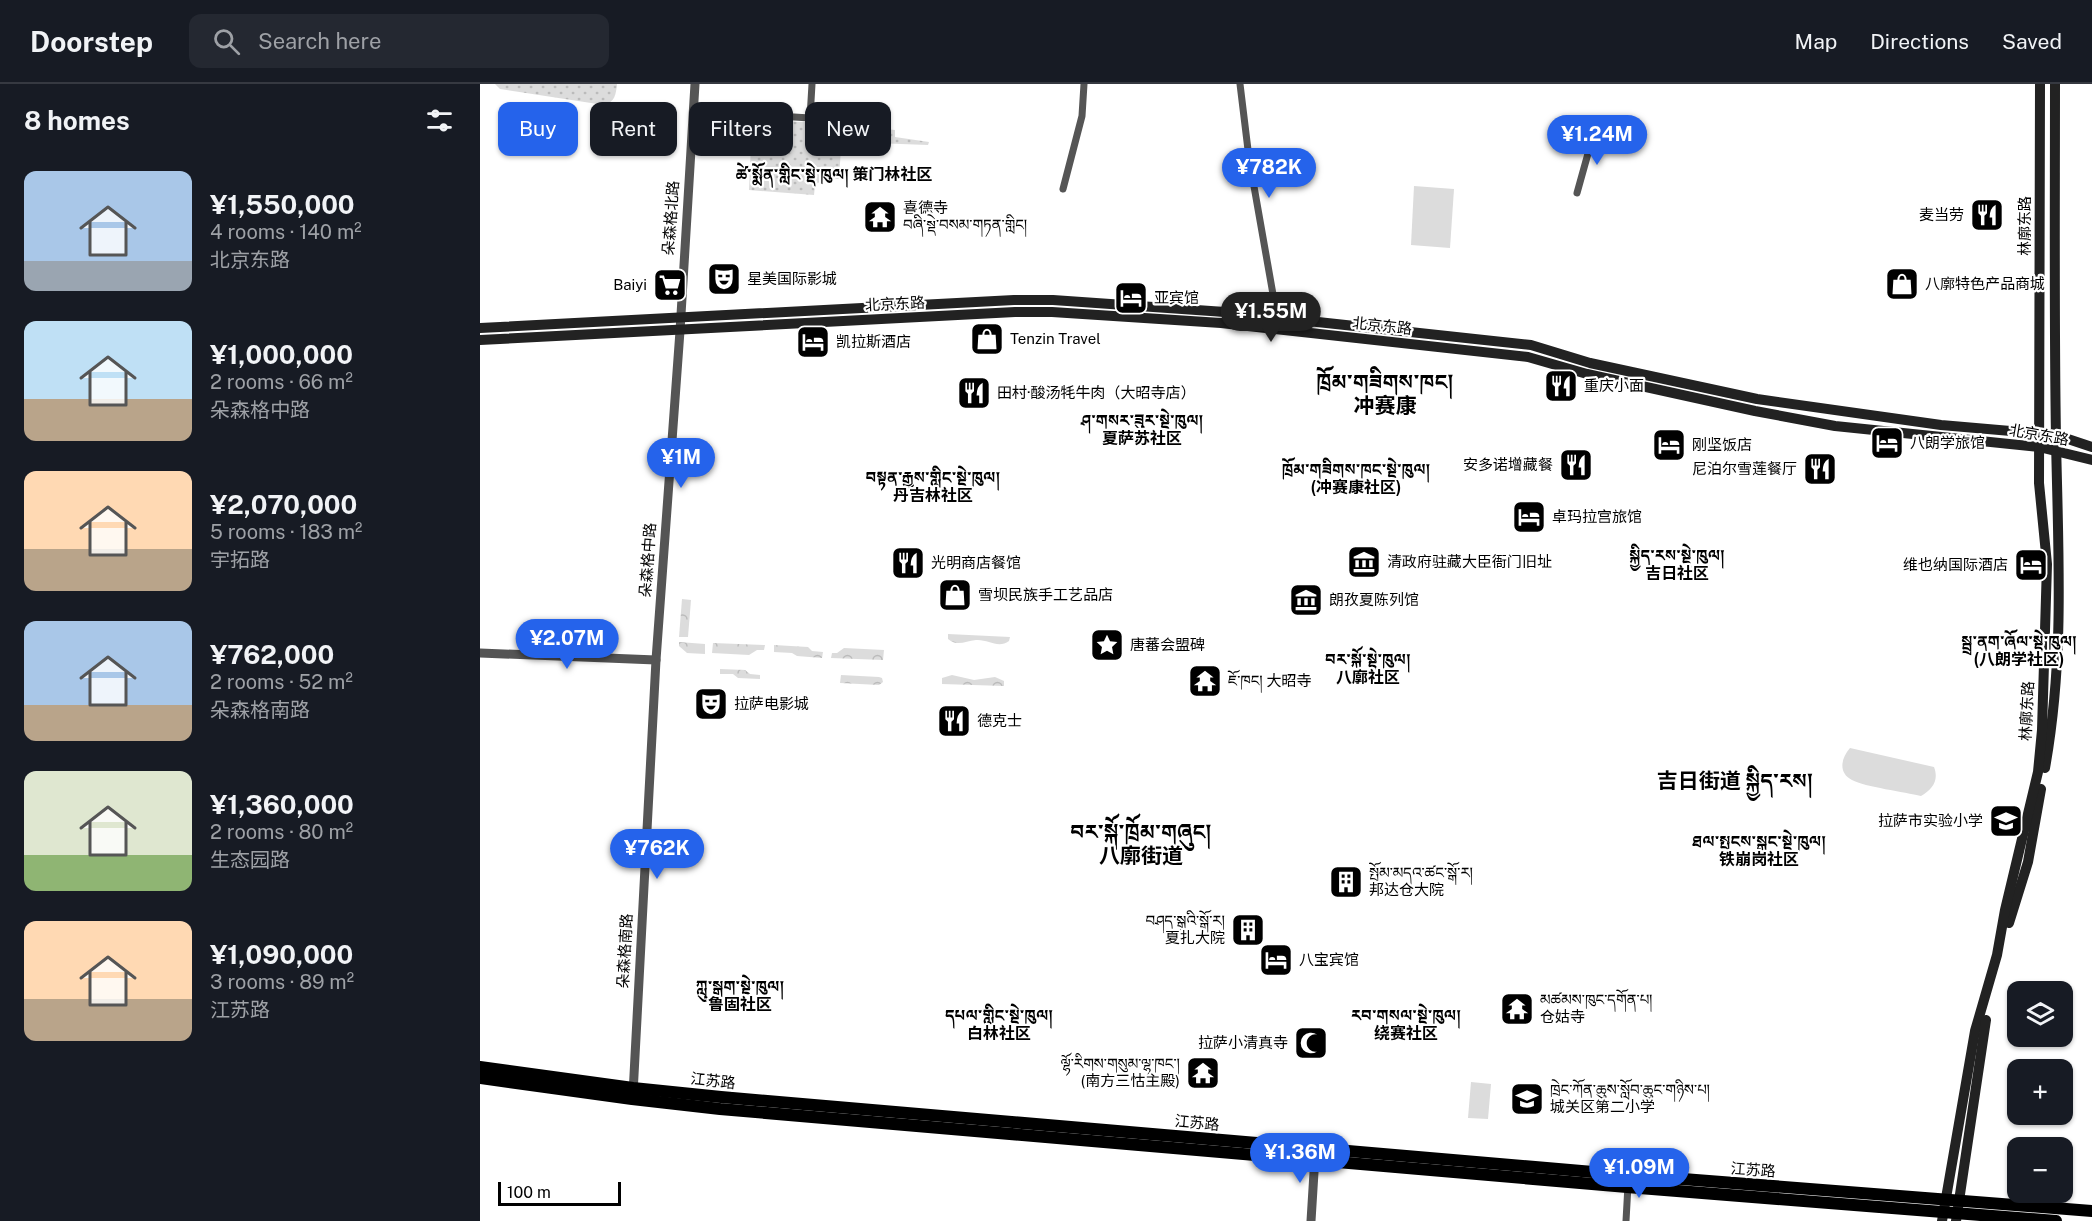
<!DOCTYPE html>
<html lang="en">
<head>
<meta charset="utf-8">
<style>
	:root { --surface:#171b24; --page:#242831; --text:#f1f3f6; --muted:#9ea1a6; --line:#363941; --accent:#2563eb }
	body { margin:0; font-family:"Public Sans","Noto Sans SC","Noto Serif Tibetan",sans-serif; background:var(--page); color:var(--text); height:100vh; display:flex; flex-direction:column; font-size:22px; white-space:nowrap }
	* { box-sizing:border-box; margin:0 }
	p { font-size:20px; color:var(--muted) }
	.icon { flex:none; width:33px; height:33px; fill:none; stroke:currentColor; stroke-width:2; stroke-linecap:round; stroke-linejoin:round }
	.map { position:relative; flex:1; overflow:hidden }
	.panel { display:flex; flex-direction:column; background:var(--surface); width:480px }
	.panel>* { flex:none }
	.hud { position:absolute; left:18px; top:18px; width:570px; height:54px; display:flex; gap:12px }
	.controls { position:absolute; left:1527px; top:897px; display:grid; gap:12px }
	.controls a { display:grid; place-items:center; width:66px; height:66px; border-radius:12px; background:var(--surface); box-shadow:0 2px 4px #0004; font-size:30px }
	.scale { position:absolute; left:18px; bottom:15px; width:123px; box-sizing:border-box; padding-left:6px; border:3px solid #000; border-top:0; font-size:16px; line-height:21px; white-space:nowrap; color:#000; -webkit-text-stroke:4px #fff; paint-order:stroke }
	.price { position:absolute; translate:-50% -51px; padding:0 14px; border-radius:21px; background:var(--accent); color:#fff; font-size:20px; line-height:39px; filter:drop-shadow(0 2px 3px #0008) }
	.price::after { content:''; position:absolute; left:50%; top:36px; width:18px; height:14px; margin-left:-9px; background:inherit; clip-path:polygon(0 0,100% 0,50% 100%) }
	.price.current { background:#222; color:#fff }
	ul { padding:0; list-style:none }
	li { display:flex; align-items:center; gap:18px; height:150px; padding:0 24px }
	li span { display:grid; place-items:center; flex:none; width:168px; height:120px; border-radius:12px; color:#555 }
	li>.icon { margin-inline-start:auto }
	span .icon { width:72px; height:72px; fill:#fffc; stroke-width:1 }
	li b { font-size:26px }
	h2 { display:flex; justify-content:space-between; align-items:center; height:72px; padding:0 24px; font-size:26px }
	.chip { padding:0 21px; border-radius:12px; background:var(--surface); box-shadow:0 2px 4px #0004; font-size:21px; line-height:54px }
	.chip.current { background:var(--accent); color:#fff }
	header { display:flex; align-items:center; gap:36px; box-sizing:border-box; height:84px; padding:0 30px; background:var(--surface); border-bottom:2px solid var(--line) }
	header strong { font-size:28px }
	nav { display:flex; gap:33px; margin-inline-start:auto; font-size:21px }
	.search { width:420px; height:54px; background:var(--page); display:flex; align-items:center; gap:15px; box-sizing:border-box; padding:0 21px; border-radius:12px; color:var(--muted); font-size:22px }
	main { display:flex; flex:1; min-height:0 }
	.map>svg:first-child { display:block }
</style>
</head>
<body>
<header>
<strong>Doorstep</strong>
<div class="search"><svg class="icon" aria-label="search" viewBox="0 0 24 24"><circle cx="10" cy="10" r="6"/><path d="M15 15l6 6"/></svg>Search here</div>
<nav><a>Map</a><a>Directions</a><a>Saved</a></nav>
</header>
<main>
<section class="panel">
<h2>8 homes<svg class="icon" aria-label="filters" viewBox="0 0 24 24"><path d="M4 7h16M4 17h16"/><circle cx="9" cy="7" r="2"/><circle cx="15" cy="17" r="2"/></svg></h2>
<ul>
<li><span style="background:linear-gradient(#a9c7e8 75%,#9aa5b1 0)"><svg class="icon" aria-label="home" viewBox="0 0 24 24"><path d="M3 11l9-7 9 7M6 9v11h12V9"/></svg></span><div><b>¥1,550,000</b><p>4 rooms · 140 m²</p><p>北京东路</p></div></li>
<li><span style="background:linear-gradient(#bfe0f5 65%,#b9a48a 0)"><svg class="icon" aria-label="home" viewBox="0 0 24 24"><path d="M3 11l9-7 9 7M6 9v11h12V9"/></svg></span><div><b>¥1,000,000</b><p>2 rooms · 66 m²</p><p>朵森格中路</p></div></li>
<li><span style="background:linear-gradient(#ffd9b3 65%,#b9a48a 0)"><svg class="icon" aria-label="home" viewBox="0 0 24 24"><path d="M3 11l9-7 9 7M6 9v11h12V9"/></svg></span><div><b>¥2,070,000</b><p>5 rooms · 183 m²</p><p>宇拓路</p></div></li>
<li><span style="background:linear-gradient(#a9c7e8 70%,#b9a48a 0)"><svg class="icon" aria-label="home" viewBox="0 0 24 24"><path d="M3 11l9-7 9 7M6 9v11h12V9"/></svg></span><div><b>¥762,000</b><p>2 rooms · 52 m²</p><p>朵森格南路</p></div></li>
<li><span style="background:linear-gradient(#dfe7d0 70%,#8fb573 0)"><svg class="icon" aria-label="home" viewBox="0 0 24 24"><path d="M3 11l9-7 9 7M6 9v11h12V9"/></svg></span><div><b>¥1,360,000</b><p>2 rooms · 80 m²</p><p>生态园路</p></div></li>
<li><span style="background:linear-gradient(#ffd9b3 65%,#b9a48a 0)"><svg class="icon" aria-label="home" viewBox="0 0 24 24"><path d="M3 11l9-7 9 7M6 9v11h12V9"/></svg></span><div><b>¥1,090,000</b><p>3 rooms · 89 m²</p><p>江苏路</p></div></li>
</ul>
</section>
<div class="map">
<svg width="1612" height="1137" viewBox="0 0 1612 1137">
	<defs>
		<pattern id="grass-dots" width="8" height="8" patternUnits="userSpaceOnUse" patternTransform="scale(1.5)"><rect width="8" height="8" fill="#dcdcdc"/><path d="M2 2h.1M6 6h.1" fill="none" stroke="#bbb" stroke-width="1.8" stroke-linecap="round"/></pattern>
		<pattern id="forest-crowns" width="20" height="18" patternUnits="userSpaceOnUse" patternTransform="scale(1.5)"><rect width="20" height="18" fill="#dcdcdc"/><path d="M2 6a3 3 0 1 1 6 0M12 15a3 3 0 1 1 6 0" fill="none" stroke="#bbb"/></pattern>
	</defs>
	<rect width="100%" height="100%" fill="#fff"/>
	<!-- grass -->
	<g fill="url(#grass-dots)">
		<path d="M15 0H137C136 10 135 18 124 21L20 5Z"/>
		<polygon points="272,36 325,38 326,41 335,41 336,38 415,46 415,53 449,58 448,61 367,58 366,64 361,64 359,95 343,95 335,101 334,111 269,106"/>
	</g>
	<!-- forest -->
	<g fill="url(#forest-crowns)">
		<polygon points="202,515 211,516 208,553 199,553"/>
		<path d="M468 550 530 553 529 557C518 565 508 555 496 556 485 557 478 563 468 555Z"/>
		<polygon points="199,558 225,560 225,570 207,569 199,562"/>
		<polygon points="233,559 285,561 284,566 277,566 269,571 232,569"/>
		<polygon points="294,561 328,563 332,567 343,568 342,574 317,572 312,569 294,568"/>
		<polygon points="364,564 404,566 403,576 351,574 352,569 357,569"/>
		<polygon points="240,585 265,586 270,590 280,591 280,595 258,594 253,590 240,590"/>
		<polygon points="361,591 399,593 402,594 403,598 399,601 360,599"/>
		<polygon points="472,591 494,596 515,593 524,597 524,602 462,600 462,594"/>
	</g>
	<!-- garden -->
	<g fill="#dcdcdc">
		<polygon points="934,102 974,105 970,164 931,161"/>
		<path d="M1370 664 1454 683C1459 696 1453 705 1441 712 1425 708 1385 703 1372 696 1358 689 1361 674 1370 664Z"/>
		<polygon points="991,998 1011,1000 1008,1035 988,1034"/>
	</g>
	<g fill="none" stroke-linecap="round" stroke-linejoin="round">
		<!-- minor -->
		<g stroke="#555" stroke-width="7">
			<polyline points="760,0 769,74 797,233"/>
			<polyline points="213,25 231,28 330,34 406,42"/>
			<polyline points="330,34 332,0"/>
			<polyline points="583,105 602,32 604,0"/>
			<polyline points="1097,109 1114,48"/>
			<polyline points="1146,1137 1148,1101"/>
		</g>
		<!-- tertiary -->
		<g stroke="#555" stroke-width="9">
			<polyline points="0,569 176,576"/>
			<polyline points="153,1010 176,576 200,247 215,0"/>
			<polyline points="831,1137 835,1072"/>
		</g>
		<!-- secondary -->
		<g stroke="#222" stroke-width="10">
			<polyline points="0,244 534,216 573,216 745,228 1051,261 1110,279 1277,315 1461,341 1576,351 1612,363"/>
			<polyline points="0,256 535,228 572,228 741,239 1048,273 1107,290 1275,327 1355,342 1559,363 1612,376"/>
			<path d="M1565 684C1585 572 1578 467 1576 354 1574 236 1575 118 1575 0"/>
			<polyline points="1529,839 1548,778 1561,705"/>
			<polyline points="1462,1137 1495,947 1517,871 1525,826 1558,688 1562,646 1567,480 1559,399 1560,0"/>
			<polyline points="1476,1137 1506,936"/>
		</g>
		<!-- trunk -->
		<g stroke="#000" stroke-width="12">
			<polyline points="0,983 153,1004 241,1013 1113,1088 1612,1127"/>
			<polyline points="0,994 152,1015 240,1025 1147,1103 1576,1137"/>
		</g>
	</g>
	<!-- icons -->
	<defs>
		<symbol id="restaurant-square" viewBox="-11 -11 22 22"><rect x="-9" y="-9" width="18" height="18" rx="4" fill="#000" stroke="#fff"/><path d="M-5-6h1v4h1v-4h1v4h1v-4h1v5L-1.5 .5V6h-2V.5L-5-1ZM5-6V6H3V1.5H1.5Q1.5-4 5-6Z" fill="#fff"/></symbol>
		<symbol id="temple-square" viewBox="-11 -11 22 22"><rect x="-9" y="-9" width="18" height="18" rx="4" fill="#000" stroke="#fff"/><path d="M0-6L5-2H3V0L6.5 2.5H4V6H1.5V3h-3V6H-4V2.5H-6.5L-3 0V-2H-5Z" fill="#fff"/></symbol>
		<symbol id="theatre-square" viewBox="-11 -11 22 22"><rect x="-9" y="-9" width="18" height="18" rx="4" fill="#000" stroke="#fff"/><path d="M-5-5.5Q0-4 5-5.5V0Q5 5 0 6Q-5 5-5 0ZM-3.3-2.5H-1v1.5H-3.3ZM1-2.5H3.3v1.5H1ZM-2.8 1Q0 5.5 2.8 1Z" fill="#fff"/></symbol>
		<symbol id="shop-square" viewBox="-11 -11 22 22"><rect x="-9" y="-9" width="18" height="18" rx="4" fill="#000" stroke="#fff"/><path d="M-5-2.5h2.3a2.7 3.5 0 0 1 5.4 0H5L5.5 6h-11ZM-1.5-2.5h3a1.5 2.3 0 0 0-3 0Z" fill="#fff"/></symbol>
		<symbol id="supermarket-square" viewBox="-11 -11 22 22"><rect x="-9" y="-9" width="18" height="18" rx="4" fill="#000" stroke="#fff"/><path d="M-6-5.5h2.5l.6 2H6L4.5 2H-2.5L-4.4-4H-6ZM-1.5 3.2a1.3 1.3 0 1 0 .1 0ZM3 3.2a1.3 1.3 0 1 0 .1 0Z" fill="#fff"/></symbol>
		<symbol id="hotel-square" viewBox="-11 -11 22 22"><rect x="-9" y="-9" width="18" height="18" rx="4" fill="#000" stroke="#fff"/><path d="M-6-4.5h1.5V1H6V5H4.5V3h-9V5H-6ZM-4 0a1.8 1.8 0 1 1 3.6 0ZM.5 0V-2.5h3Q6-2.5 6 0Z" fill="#fff"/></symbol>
		<symbol id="museum-square" viewBox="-11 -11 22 22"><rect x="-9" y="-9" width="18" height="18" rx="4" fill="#000" stroke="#fff"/><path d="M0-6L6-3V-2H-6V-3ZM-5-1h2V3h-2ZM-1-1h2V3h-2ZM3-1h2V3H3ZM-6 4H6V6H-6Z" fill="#fff"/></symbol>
		<symbol id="sight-square" viewBox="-11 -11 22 22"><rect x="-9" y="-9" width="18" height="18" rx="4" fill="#000" stroke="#fff"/><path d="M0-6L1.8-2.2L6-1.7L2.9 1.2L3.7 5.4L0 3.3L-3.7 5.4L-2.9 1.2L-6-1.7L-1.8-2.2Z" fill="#fff"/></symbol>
		<symbol id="school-square" viewBox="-11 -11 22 22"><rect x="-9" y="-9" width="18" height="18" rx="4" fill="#000" stroke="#fff"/><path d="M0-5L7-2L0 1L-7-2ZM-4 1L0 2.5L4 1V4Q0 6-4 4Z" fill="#fff"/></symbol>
		<symbol id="building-square" viewBox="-11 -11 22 22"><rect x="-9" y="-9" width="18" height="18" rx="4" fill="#000" stroke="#fff"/><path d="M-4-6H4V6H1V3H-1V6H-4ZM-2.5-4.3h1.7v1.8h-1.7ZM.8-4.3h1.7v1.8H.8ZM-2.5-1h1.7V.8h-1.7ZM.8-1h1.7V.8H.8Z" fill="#fff"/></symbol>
		<symbol id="mosque-square" viewBox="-11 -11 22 22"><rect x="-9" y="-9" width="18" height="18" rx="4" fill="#000" stroke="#fff"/><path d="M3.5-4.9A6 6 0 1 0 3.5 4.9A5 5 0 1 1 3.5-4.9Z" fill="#fff"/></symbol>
	</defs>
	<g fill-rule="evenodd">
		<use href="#restaurant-square" x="1488" y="112" width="38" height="38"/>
		<use href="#temple-square" x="381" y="114" width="38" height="38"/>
		<use href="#theatre-square" x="225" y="176" width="38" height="38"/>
		<use href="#shop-square" x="1403" y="181" width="38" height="38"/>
		<use href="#supermarket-square" x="171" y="182" width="38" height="38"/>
		<use href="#hotel-square" x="632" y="195" width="38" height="38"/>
		<use href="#shop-square" x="488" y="236" width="38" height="38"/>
		<use href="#hotel-square" x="314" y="239" width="38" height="38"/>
		<use href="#restaurant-square" x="1062" y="283" width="38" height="38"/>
		<use href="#restaurant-square" x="475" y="290" width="38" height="38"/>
		<use href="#hotel-square" x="1388" y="340" width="38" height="38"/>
		<use href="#hotel-square" x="1170" y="342" width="38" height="38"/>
		<use href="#restaurant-square" x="1077" y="362" width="38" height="38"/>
		<use href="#restaurant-square" x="1321" y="366" width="38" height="38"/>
		<use href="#hotel-square" x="1030" y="414" width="38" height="38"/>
		<use href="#museum-square" x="865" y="459" width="38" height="38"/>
		<use href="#restaurant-square" x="409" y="460" width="38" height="38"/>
		<use href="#hotel-square" x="1532" y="462" width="38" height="38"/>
		<use href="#shop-square" x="456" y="492" width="38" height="38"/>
		<use href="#museum-square" x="807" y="497" width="38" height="38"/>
		<use href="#sight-square" x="608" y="542" width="38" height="38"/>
		<use href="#temple-square" x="706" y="578" width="38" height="38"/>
		<use href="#theatre-square" x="212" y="601" width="38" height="38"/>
		<use href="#restaurant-square" x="455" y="618" width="38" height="38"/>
		<use href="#school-square" x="1507" y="718" width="38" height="38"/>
		<use href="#building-square" x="847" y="779" width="38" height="38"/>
		<use href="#building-square" x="749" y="827" width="38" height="38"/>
		<use href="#hotel-square" x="777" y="857" width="38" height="38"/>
		<use href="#temple-square" x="1018" y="906" width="38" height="38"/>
		<use href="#mosque-square" x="812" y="940" width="38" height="38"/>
		<use href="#temple-square" x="704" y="970" width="38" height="38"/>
		<use href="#school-square" x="1028" y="996" width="38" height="38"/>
	</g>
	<g text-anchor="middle" stroke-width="4.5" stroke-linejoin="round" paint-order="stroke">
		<!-- poi labels -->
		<g font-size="15" fill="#000" stroke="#fff" text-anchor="start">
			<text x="423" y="129">喜德寺<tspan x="423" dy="17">བཞི་སྡེ་བསམ་གཏན་གླིང།</tspan></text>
			<text x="1484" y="136" text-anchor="end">麦当劳</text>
			<text x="267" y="200">星美国际影城</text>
			<text x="1445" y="205">八廓特色产品商城</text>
			<text x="167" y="206" text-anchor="end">Baiyi</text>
			<text x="674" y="219">亚宾馆</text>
			<text x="530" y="260">Tenzin Travel</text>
			<text x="356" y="263">凯拉斯酒店</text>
			<text x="1104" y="307">重庆小面</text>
			<text x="517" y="314">田村·酸汤牦牛肉（大昭寺店）</text>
			<text x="1430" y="364">八朗学旅馆</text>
			<text x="1212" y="366">刚坚饭店</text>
			<text x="1073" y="386" text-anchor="end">安多诺增藏餐</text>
			<text x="1317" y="390" text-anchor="end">尼泊尔雪莲餐厅</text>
			<text x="1072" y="438">卓玛拉宫旅馆</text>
			<text x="907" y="483">清政府驻藏大臣衙门旧址</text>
			<text x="451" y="484">光明商店餐馆</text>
			<text x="1528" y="486" text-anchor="end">维也纳国际酒店</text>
			<text x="498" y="516">雪坝民族手工艺品店</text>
			<text x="849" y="521">朗孜夏陈列馆</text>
			<text x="650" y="566">唐蕃会盟碑</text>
			<text x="748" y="602">ཇོ་ཁང། 大昭寺</text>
			<text x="254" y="625">拉萨电影城</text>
			<text x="497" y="642">德克士</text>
			<text x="1503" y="742" text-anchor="end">拉萨市实验小学</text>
			<text x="889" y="794">སྤོམ་མདའ་ཚང་སྒོ་ར།<tspan x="889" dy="17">邦达仓大院</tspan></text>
			<text x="745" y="842" text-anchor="end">བཤད་སྒྲའི་སྒོ་ར།<tspan x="745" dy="17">夏扎大院</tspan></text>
			<text x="819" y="881">八宝宾馆</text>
			<text x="1060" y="921">མཚམས་ཁུང་དགོན་པ།<tspan x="1060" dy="17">仓姑寺</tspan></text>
			<text x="808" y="964" text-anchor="end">拉萨小清真寺</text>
			<text x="700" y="985" text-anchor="end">ལྷོ་རིགས་གསུམ་ལྷ་ཁང་།<tspan x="700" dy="17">(南方三怙主殿)</tspan></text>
			<text x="1070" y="1011">ཁྲེང་ཀོན་ཆུས་སློབ་ཆུང་གཉིས་པ།<tspan x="1070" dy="17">城关区第二小学</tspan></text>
		</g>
		<!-- street labels -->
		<g font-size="15" fill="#000" stroke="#fff">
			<text transform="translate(191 134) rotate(-86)" y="5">朵森格北路</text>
			<text transform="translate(1545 142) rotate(-90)" y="5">林廓东路</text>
			<text transform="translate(415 220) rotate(-3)" y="5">北京东路</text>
			<text transform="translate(902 242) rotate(6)" y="5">北京东路</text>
			<text transform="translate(1559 351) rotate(10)" y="5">北京东路</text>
			<text transform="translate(168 476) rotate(-86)" y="5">朵森格中路</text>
			<text transform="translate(1547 627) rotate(-87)" y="5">林廓东路</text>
			<text transform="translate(145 867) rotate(-87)" y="5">朵森格南路</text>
			<text transform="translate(233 997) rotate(6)" y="5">江苏路</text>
			<text transform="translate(717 1039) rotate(5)" y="5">江苏路</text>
			<text transform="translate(1273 1086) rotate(4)" y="5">江苏路</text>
		</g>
		<!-- neighbourhood labels -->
		<g font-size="16" font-weight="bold" fill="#000" stroke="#fff">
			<text x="354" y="96">ཚེ་སྨོན་གླིང་སྡེ་ཁུལ། 策门林社区</text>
			<text x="662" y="342">ཤ་གསར་ཟུར་སྡེ་ཁུལ།<tspan x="662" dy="18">夏萨苏社区</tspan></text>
			<text x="876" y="391">ཁྲོམ་གཟིགས་ཁང་སྡེ་ཁུལ།<tspan x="876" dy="18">(冲赛康社区)</tspan></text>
			<text x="453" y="399">བསྟན་རྒྱས་གླིང་སྡེ་ཁུལ།<tspan x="453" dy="18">丹吉林社区</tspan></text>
			<text x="1197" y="477">སྐྱིད་རས་སྡེ་ཁུལ།<tspan x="1197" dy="18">吉日社区</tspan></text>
			<text x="1539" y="563">སྦྲ་ནག་ཞོལ་སྡེ་ཁུལ།<tspan x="1539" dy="18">(八朗学社区)</tspan></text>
			<text x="888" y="581">བར་སྐོ་སྡེ་ཁུལ།<tspan x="888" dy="18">八廓社区</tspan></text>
			<text x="1279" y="763">ཐལ་སྤུངས་སྒང་སྡེ་ཁུལ།<tspan x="1279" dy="18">铁崩岗社区</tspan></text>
			<text x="260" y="908">ཀླུ་སྒུག་སྡེ་ཁུལ།<tspan x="260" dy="18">鲁固社区</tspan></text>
			<text x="519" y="937">དཔལ་གླིང་སྡེ་ཁུལ།<tspan x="519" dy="18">白林社区</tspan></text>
			<text x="926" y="937">རབ་གསལ་སྡེ་ཁུལ།<tspan x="926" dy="18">绕赛社区</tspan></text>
		</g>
		<!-- district labels -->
		<g font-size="21" font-weight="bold" fill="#000" stroke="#fff">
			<text x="905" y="305">ཁྲོམ་གཟིགས་ཁང།<tspan x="905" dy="24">冲赛康</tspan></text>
			<text x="1255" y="704">吉日街道 སྐྱིད་རས།</text>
			<text x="661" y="755">བར་སྐོ་ཁྲོམ་གཞུང།<tspan x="661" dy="24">八廓街道</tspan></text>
		</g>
	</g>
</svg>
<div class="controls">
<a><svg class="icon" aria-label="layers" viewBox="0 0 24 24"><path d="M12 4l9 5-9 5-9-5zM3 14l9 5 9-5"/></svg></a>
<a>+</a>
<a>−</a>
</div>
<div class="scale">100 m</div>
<b class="price" style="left:1117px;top:82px">¥1.24M</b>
<b class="price" style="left:789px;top:115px">¥782K</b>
<b class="price current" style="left:791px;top:259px">¥1.55M</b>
<b class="price" style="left:201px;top:405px">¥1M</b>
<b class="price" style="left:87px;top:586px">¥2.07M</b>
<b class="price" style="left:177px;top:796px">¥762K</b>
<b class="price" style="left:820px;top:1100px">¥1.36M</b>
<b class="price" style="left:1159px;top:1115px">¥1.09M</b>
<div class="hud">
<a class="chip current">Buy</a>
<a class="chip">Rent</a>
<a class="chip">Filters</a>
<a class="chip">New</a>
</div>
</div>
</main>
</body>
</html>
